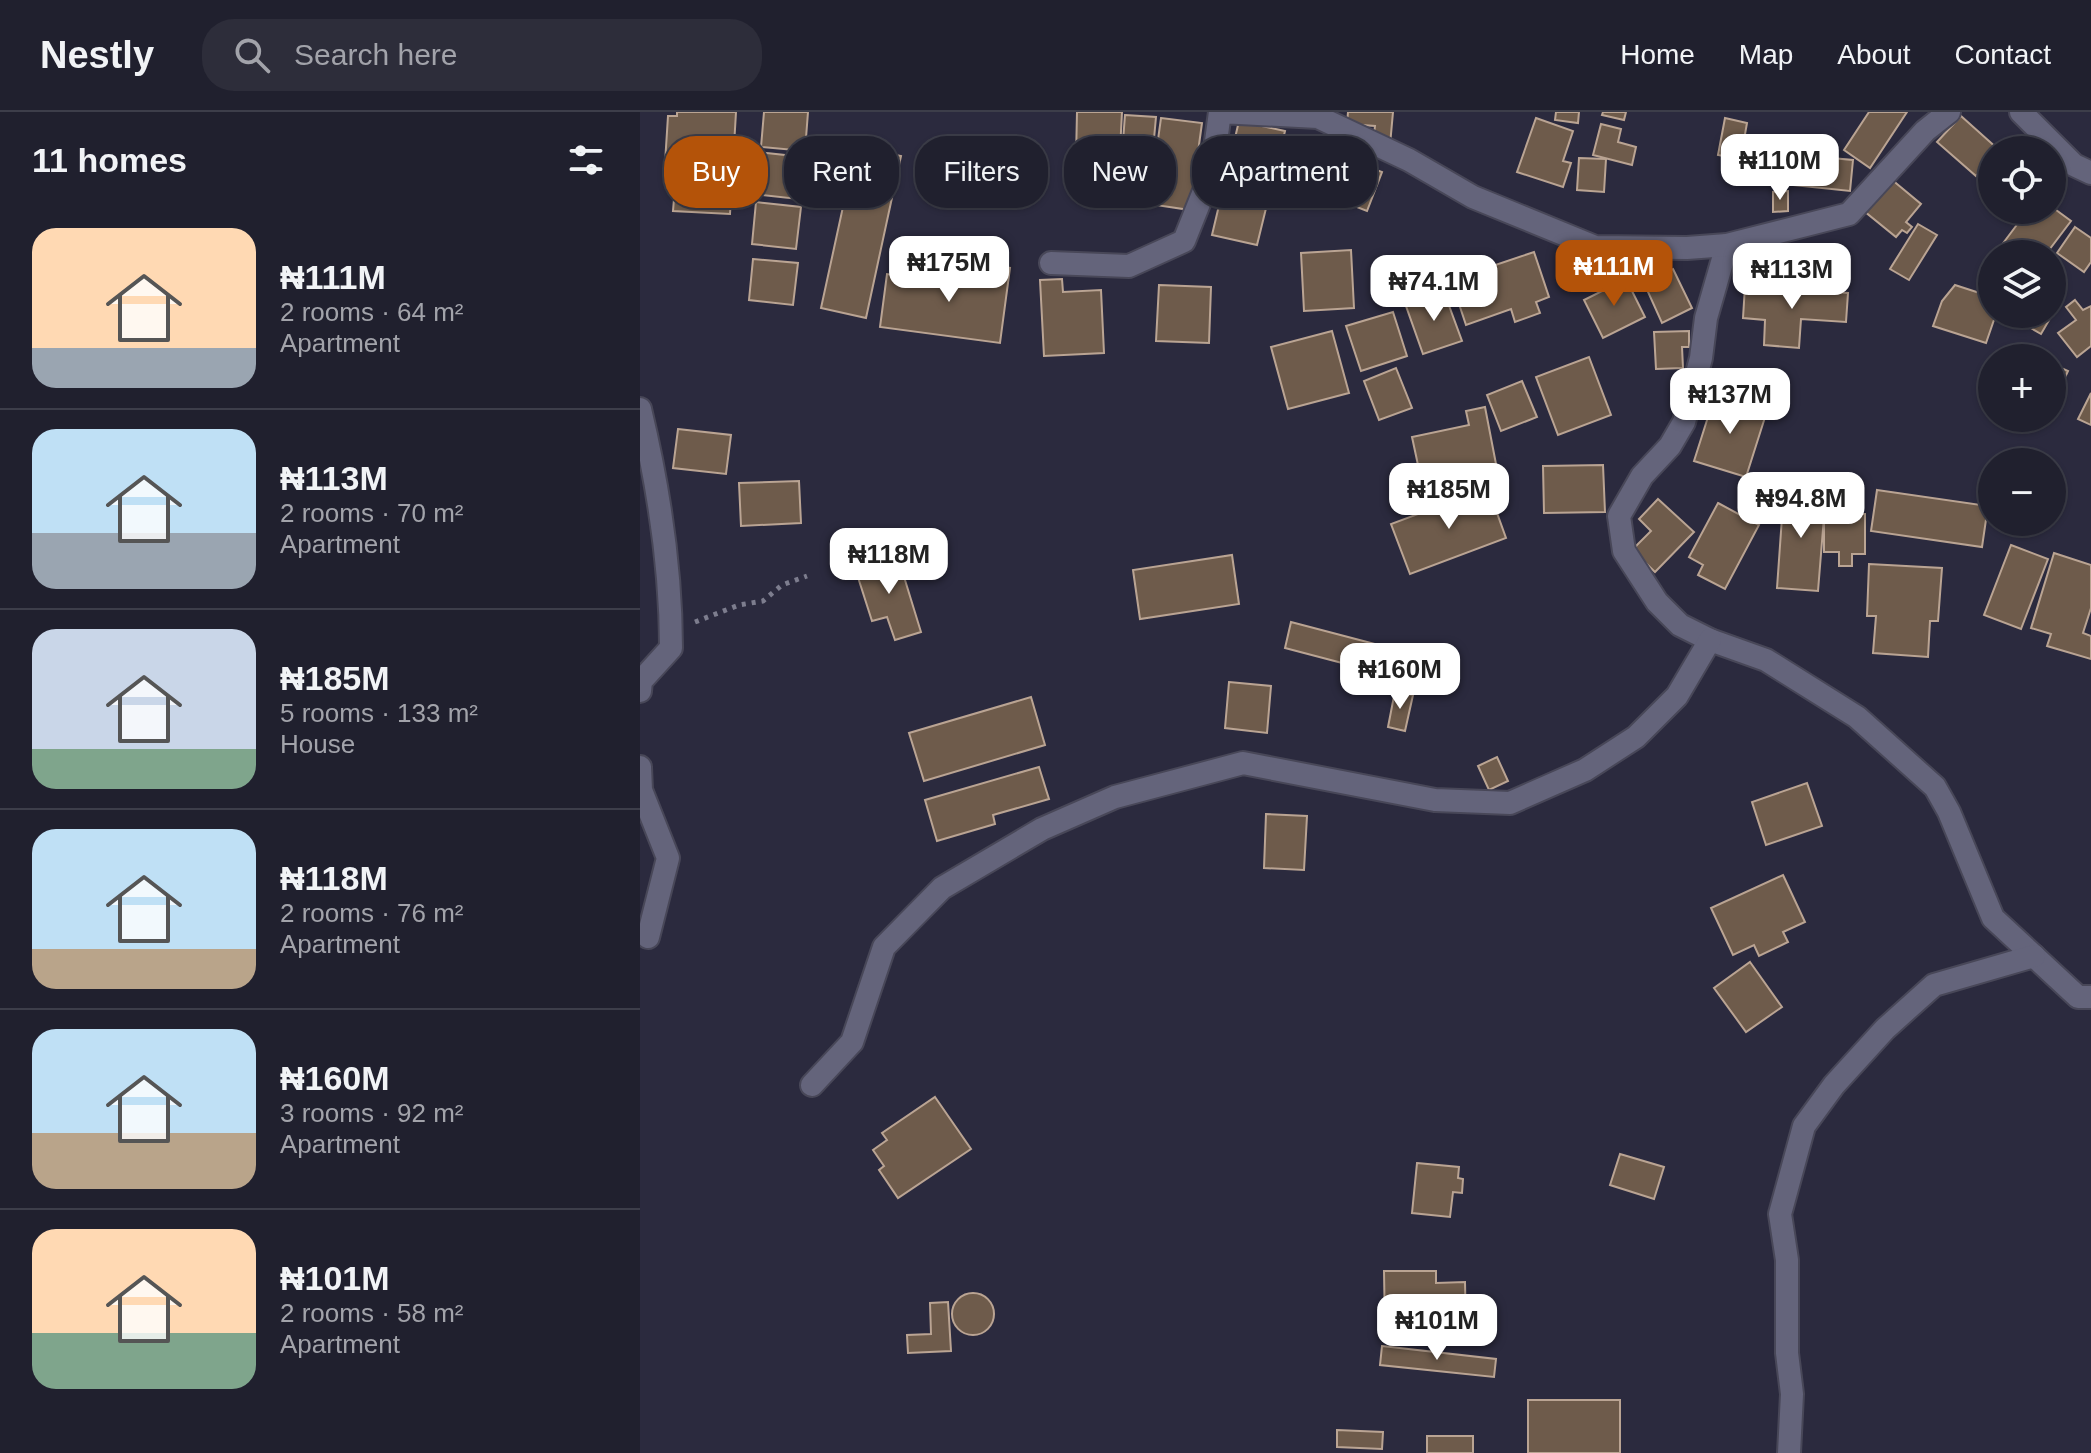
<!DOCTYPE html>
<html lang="en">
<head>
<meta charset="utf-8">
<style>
	:root { --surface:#20202e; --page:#2d2d3a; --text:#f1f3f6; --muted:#a2a3aa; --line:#3d3e4a; --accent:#b45309 }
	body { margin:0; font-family:Helvetica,sans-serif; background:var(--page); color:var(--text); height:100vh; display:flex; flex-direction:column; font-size:30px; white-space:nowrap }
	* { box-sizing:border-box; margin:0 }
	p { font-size:26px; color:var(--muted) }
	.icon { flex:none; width:44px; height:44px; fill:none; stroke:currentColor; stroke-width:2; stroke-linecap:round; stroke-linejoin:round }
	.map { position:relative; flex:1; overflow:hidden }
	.details { display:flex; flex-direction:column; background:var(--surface); width:640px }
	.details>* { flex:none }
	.hud { position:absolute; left:24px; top:24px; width:760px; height:72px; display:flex; gap:16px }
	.buttons { position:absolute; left:1338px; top:24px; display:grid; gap:16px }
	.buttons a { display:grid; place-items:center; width:88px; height:88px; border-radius:50%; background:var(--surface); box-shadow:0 2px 6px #0004,0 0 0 2px var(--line); font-size:40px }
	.price { position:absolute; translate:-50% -68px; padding:0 18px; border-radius:16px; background:#fff; color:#222; font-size:26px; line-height:52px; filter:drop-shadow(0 2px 4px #0008) }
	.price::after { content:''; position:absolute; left:50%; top:48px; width:24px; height:18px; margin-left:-12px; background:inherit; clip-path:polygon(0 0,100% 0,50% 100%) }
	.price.on { background:var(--accent); color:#fff }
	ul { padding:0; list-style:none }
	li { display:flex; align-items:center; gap:24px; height:200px; padding:0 32px }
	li+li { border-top:2px solid var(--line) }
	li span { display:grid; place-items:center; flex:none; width:224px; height:160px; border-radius:24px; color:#555 }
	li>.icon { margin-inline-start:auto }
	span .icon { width:96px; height:96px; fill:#fffc; stroke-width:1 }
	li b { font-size:34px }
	h2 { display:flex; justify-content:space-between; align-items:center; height:96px; padding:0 32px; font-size:34px }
	.chip { padding:0 28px; border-radius:32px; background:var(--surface); box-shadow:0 2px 6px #0004,0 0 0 2px var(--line); font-size:28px; line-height:72px }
	.chip.on { background:var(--accent); color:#fff }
	header { display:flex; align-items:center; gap:48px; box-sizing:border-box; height:112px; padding:0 40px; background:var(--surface); border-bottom:2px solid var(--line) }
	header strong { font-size:38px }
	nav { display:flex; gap:44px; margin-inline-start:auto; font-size:28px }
	.search { width:560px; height:72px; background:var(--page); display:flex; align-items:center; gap:20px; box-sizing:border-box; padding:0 28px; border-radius:32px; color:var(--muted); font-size:30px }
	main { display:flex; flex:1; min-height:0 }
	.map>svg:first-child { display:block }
</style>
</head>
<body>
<header>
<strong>Nestly</strong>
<div class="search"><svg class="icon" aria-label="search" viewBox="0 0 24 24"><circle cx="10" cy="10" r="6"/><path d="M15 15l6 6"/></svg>Search here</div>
<nav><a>Home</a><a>Map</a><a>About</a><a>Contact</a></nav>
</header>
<main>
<section class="details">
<h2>11 homes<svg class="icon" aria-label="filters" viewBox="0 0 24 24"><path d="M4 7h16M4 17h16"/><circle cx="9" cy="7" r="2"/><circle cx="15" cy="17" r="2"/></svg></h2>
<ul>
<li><span style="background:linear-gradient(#ffd9b3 75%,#9aa5b1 0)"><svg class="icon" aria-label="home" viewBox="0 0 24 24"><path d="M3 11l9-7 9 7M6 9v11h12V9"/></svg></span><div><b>₦111M</b><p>2 rooms · 64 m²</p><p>Apartment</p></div></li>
<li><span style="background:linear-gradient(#bfe0f5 65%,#9aa5b1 0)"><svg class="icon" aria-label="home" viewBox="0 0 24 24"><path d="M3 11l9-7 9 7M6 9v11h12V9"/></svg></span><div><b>₦113M</b><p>2 rooms · 70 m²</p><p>Apartment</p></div></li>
<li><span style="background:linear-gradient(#c9d6e8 75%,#7fa58c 0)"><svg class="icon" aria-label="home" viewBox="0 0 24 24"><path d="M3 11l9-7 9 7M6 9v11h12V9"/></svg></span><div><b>₦185M</b><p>5 rooms · 133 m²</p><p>House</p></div></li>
<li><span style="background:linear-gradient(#bfe0f5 75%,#b9a48a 0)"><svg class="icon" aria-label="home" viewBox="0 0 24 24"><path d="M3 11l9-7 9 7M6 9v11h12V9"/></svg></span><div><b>₦118M</b><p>2 rooms · 76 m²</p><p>Apartment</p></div></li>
<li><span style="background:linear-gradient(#bfe0f5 65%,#b9a48a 0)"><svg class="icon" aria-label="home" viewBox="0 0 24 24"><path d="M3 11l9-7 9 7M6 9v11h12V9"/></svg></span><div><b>₦160M</b><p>3 rooms · 92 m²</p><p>Apartment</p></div></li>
<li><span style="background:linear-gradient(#ffd9b3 65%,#7fa58c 0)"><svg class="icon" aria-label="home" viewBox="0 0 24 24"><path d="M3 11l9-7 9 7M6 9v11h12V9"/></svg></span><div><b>₦101M</b><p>2 rooms · 58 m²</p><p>Apartment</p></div></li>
</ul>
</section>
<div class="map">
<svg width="1451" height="1341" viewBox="0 0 1451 1341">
	<rect width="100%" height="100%" fill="#2b2a3e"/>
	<!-- building -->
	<g fill="#6e5b4b" stroke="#baa493" stroke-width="2">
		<polygon points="37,0 96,0 90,102 33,99 37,51 25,51 28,4 37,4"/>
		<polygon points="124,0 168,0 165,39 121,35"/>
		<polygon points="437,0 482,0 479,58 457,58 458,47 436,46"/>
		<polygon points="708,0 753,0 750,33 733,30 735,14 707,12"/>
		<polygon points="916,0 939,0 938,11 915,8"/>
		<polygon points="963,0 986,0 984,8 962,3"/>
		<polygon points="1229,0 1267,0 1230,56 1204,38"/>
		<polygon points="485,3 516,5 510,70 480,68"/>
		<polygon points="1321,4 1359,38 1352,38 1352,46 1336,64 1297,30"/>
		<polygon points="521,6 562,11 550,98 509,92"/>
		<polygon points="896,6 933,19 923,49 931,51 923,75 877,60"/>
		<polygon points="1085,6 1107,11 1102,39 1111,40 1109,49 1078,43"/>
		<polygon points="599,9 645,19 617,133 572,123"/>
		<polygon points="961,12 981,17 978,30 996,35 992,53 953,43"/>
		<polygon points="665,30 742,60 727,99 650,69"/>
		<polygon points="216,35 261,44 226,206 181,196"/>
		<polygon points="1116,39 1148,44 1146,55 1132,53 1130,62 1112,59"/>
		<polygon points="118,40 163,45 158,87 113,82"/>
		<polygon points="1157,43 1213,48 1210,79 1154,73"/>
		<polygon points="939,46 966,47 964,80 937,78"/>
		<polygon points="1352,53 1352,78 1340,69"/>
		<polygon points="1251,67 1281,92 1266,110 1272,115 1267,121 1262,118 1256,125 1224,99"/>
		<polygon points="1148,79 1148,99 1133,100 1133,80"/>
		<polygon points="116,90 161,95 156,137 112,132"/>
		<polygon points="1412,95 1431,109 1406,142 1355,142 1385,102 1380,98 1412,98"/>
		<polygon points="1278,112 1297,123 1269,168 1250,157"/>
		<polygon points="1435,115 1451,126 1451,150 1444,160 1417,141"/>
		<polygon points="711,138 714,196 664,199 661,141"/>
		<polygon points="894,140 909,185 896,190 900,201 875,210 871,197 826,213 811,168"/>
		<polygon points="113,147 158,151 153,193 109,188"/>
		<polygon points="318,150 370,156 360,231 240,215 247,162 316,171"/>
		<polygon points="1033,157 1052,196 1022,211 1004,171"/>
		<polygon points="422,167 423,180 461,178 464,241 404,244 400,168"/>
		<polygon points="986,167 1005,205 963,226 944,188"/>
		<polygon points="519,173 571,175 569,231 516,229"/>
		<polygon points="1315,173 1352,185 1352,202 1356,202 1346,231 1293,214 1302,189"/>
		<polygon points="1105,174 1208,181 1206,210 1161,207 1159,236 1124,233 1125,208 1103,206"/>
		<polygon points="804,180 822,229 783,242 766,194"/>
		<polygon points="1412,187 1419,191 1401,222 1372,205 1412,202"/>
		<polygon points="1435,188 1443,198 1451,194 1451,234 1437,245 1418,221 1436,208 1426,195"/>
		<polygon points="753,200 767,244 721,259 706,214"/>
		<polygon points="692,219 709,281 648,297 631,235"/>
		<polygon points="1049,219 1049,235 1042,235 1043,256 1016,257 1014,220"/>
		<polygon points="949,245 971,303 918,323 896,265"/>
		<polygon points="1412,252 1428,259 1412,293"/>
		<polygon points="756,256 772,296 739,308 724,269"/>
		<polygon points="882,269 897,305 861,319 847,283"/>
		<polygon points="1451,281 1451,313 1438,307"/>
		<polygon points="1075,283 1127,299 1106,365 1054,349"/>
		<polygon points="845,295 856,352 781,367 772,325 829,313 826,299"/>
		<polygon points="38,317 91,323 86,362 33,356"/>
		<polygon points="963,353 965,400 904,401 903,354"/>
		<polygon points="159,369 161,411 101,414 99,371"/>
		<polygon points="848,376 866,426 770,462 751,412"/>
		<polygon points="1144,377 1186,380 1178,479 1137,476"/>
		<polygon points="1237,378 1348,394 1342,435 1231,419"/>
		<polygon points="1018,387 1054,420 1015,460 992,438 1011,419 999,407"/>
		<polygon points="1078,391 1119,413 1085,477 1058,463 1063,453 1049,445"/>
		<polygon points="1184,402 1225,402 1225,442 1212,442 1212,454 1199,454 1199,440 1184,440"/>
		<polygon points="1371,433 1408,447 1381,517 1344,503"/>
		<polygon points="1414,441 1451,453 1451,496 1443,521 1451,524 1451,547 1407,534 1411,522 1391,516"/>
		<polygon points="257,442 281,520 255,528 247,505 232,509 215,456"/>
		<polygon points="592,443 599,492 500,507 493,458"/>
		<polygon points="1229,452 1302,456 1298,509 1290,509 1288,545 1233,541 1236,504 1227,504"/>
		<polygon points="651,510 769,541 763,567 645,536"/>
		<polygon points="589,570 631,574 627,621 585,616"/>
		<polygon points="755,579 773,583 765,619 748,615"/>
		<polygon points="391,585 405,633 284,669 269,621"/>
		<polygon points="857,645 868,669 849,678 838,654"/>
		<polygon points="399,655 409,687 353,703 355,712 297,729 285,688"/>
		<polygon points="1167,671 1182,714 1126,733 1112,690"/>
		<polygon points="626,702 667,704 664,758 624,756"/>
		<polygon points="1143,763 1165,810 1143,820 1148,830 1119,844 1114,833 1093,843 1071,796"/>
		<polygon points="1110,850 1142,895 1106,920 1074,876"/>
		<polygon points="295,985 331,1037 258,1086 239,1058 244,1054 233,1038 247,1028 242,1021"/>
		<polygon points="980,1042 1024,1055 1014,1087 970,1073"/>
		<polygon points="777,1051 819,1055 818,1066 823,1067 822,1081 813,1080 810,1105 772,1101"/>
		<polygon points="744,1159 796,1159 796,1171 825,1170 826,1217 745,1218"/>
		<circle cx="333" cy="1202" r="21"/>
		<polygon points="308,1190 311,1239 268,1241 267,1223 291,1222 290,1191"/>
		<polygon points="742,1234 856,1247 854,1265 740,1253"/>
		<rect x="888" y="1288" width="92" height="53"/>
		<polygon points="697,1318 743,1320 742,1337 697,1335"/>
		<rect x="787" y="1324" width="46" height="17"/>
	</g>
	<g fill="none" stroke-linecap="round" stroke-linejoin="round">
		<defs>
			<g id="minor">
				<polyline points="1381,0 1434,53 1451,61"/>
				<polyline points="1087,133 1066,206 1061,246 1044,310 1030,334 1002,364 979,404 984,439 1017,490 1040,513 1070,528 1126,548 1217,605 1295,675 1309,700 1353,806 1438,885 1451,885"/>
				<polyline points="411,151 489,154 544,129 572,59 580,0 678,5 769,48 833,85 955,135 1047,136 1087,133 1209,102 1285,19 1309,0"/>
				<path d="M0 297C19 377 31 454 31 536L1 569 0 579"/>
				<polyline points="0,655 1,678 28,746 8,825"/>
				<polyline points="172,973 212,930 244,835 302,776 402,717 475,685 603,651 795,688 870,691 945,658 996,625 1037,584 1070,528"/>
				<polyline points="1149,1341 1152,1282 1147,1241 1147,1148 1140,1102 1164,1014 1194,973 1245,917 1294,873 1394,844"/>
			</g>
		</defs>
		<!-- minor casing -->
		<use href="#minor" stroke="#484758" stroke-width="26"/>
		<!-- path -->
		<polyline stroke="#7d7d8e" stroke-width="5" stroke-dasharray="4 6" stroke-linecap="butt" points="55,510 99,493 123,489 142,473 167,464"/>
		<!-- minor -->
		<use href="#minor" stroke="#64647b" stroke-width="22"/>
	</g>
</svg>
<div class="buttons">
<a><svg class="icon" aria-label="locate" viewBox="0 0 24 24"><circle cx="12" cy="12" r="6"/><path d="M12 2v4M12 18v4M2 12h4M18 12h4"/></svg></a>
<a><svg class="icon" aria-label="layers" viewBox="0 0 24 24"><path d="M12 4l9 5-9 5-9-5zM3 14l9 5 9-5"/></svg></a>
<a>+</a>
<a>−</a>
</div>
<b class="price" style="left:1140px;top:90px">₦110M</b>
<b class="price" style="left:309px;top:192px">₦175M</b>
<b class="price on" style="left:974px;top:196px">₦111M</b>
<b class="price" style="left:1152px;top:199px">₦113M</b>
<b class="price" style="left:794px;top:211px">₦74.1M</b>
<b class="price" style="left:1090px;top:324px">₦137M</b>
<b class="price" style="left:809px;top:419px">₦185M</b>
<b class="price" style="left:1161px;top:428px">₦94.8M</b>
<b class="price" style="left:249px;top:484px">₦118M</b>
<b class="price" style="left:760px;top:599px">₦160M</b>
<b class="price" style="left:797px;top:1250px">₦101M</b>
<div class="hud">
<a class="chip on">Buy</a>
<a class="chip">Rent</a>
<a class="chip">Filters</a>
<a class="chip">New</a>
<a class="chip">Apartment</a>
</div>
</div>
</main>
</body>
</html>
